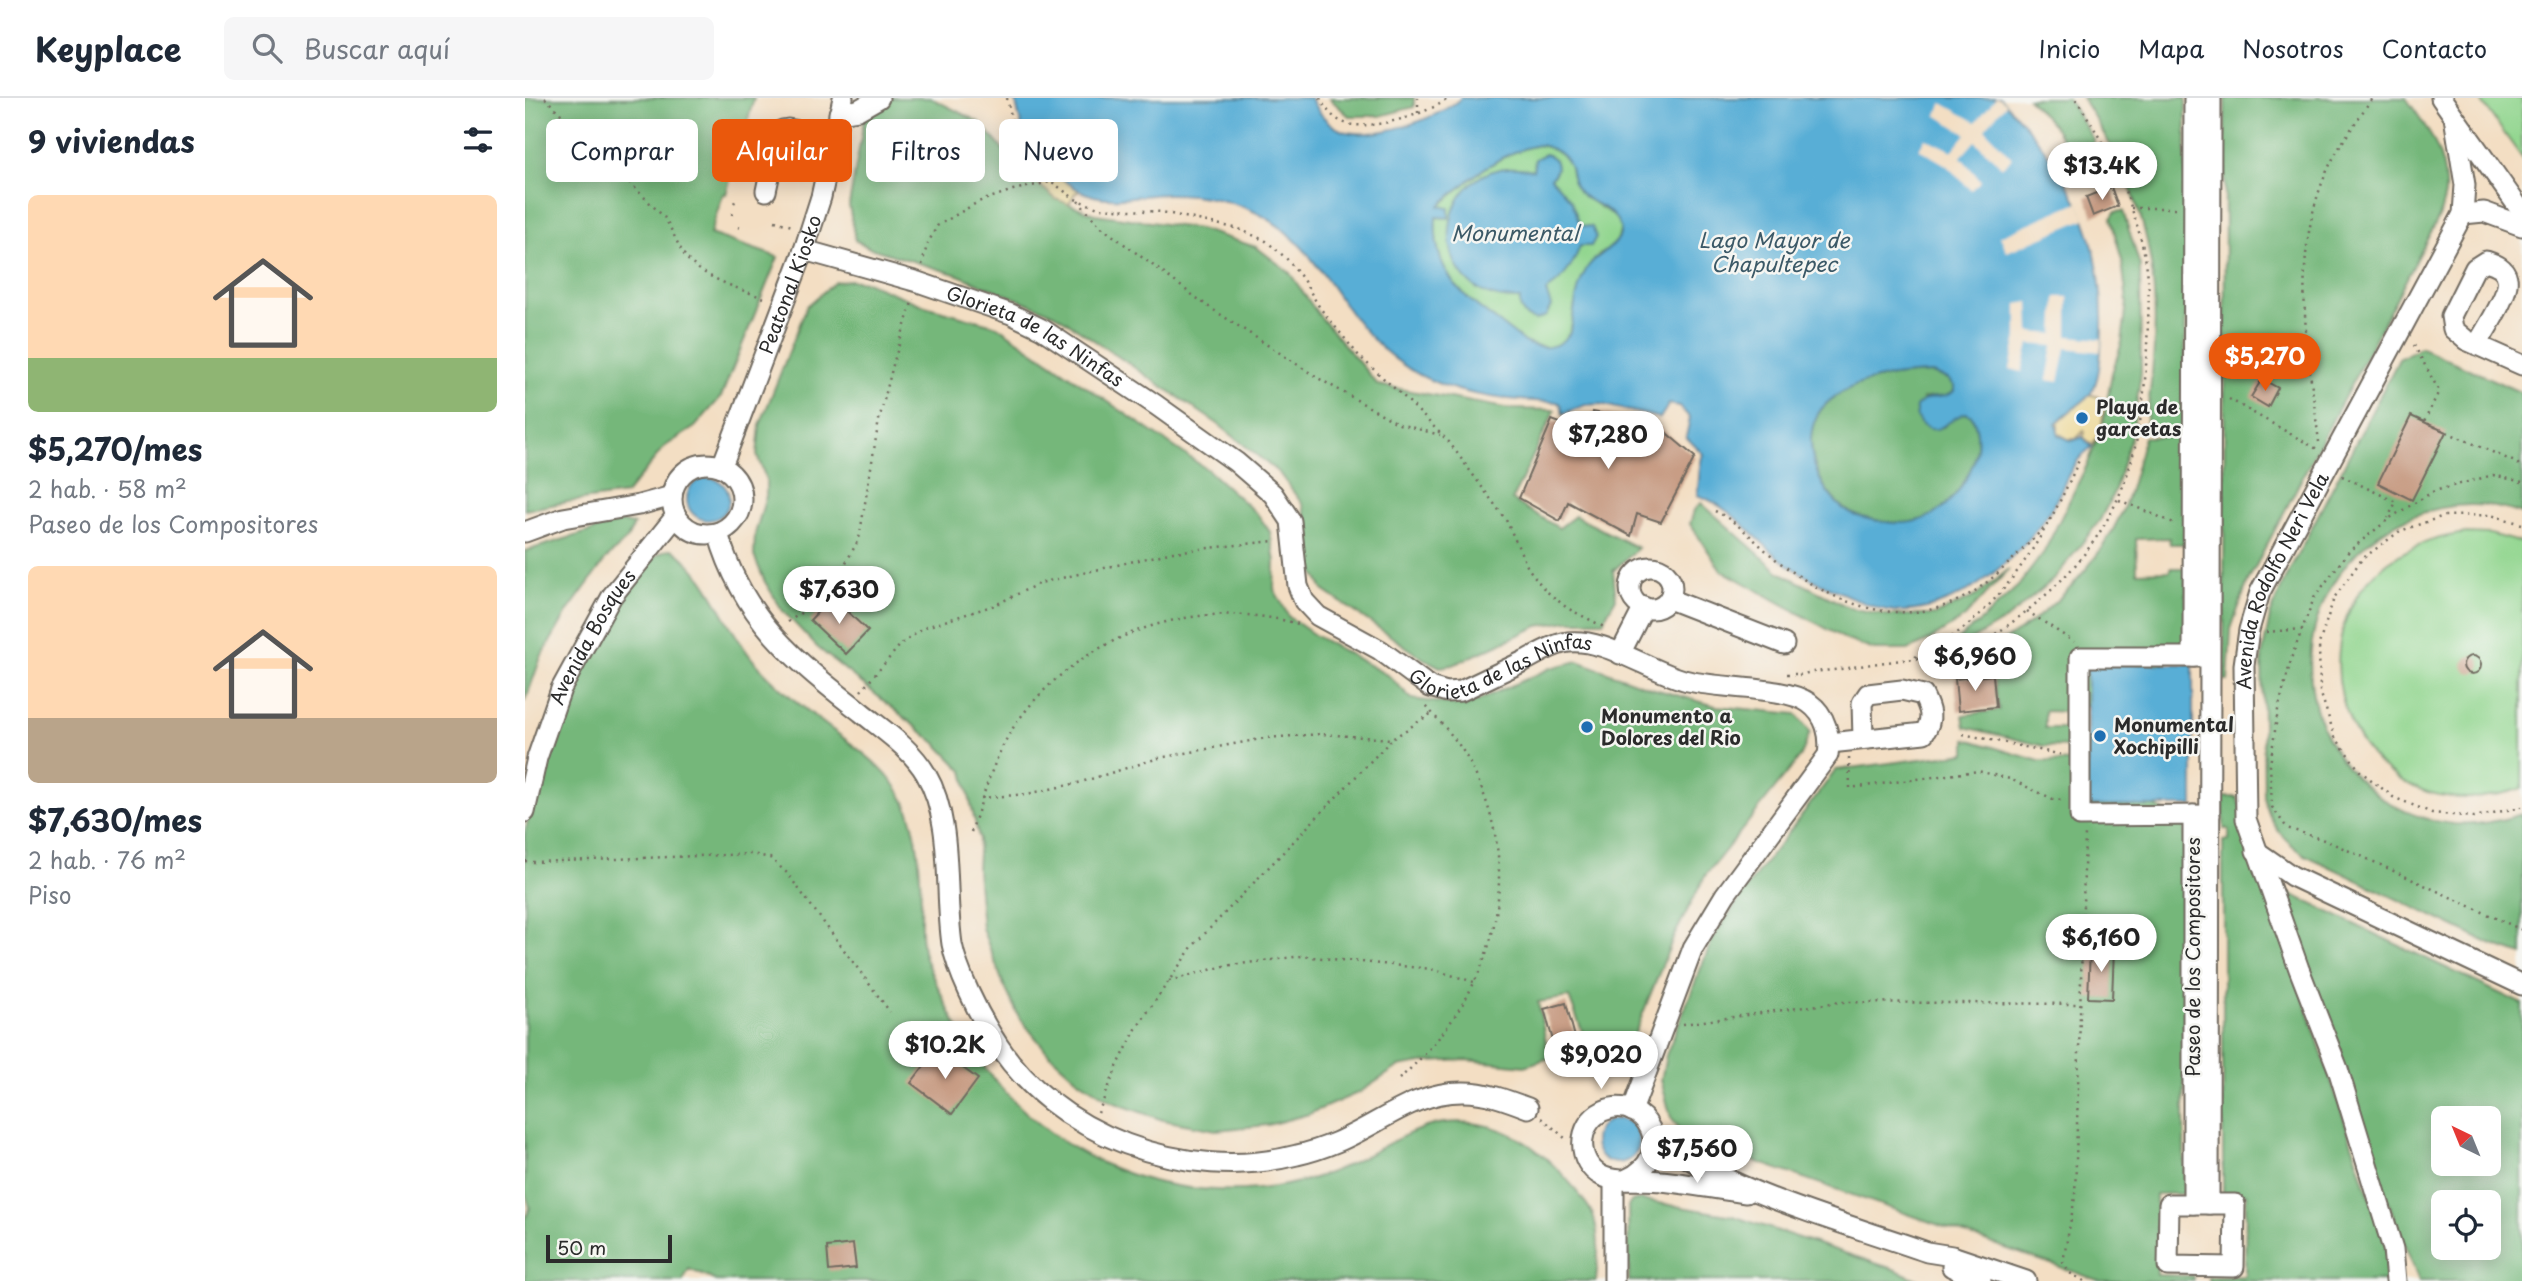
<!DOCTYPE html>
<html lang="es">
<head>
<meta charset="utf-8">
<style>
	:root { --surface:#fff; --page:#f6f6f7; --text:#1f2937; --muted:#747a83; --line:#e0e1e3; --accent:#ea580c }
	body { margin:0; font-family:"Playpen Sans",sans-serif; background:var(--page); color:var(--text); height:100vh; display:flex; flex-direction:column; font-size:26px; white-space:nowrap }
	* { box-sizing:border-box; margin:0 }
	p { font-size:23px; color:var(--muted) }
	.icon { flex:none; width:38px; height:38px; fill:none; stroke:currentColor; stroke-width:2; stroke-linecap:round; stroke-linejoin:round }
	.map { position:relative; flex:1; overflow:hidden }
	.sheet { display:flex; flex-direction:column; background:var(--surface); width:525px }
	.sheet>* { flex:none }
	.top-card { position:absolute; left:21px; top:21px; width:665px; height:63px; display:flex; gap:14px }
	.needle { width:46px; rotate:317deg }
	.tools { position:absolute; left:1906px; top:1008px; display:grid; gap:14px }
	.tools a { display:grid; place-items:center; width:70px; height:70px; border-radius:10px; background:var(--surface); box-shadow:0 4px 18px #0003; font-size:35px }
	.scale { position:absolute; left:21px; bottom:18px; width:126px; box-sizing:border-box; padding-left:7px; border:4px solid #2b2b2b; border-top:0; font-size:19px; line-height:24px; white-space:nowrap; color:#2b2b2b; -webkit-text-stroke:5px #f6f6f2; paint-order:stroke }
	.price { position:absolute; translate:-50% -60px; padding:0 16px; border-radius:24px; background:#fff; color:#222; font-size:23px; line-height:46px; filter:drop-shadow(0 2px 4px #0008) }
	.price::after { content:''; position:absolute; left:50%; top:42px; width:21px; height:16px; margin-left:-10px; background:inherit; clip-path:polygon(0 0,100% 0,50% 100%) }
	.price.active { background:var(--accent); color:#fff }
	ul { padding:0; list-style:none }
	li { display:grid; align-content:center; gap:14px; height:371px; padding:0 28px }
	li span { display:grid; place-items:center; height:217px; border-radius:10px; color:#555 }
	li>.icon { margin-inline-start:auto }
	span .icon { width:126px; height:126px; fill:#fffc; stroke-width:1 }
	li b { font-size:30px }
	h2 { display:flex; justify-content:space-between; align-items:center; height:84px; padding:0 28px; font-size:30px }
	.chip { padding:0 24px; border-radius:10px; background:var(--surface); box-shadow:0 4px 18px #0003; font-size:24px; line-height:63px }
	.chip.active { background:var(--accent); color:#fff }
	header { display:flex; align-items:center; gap:42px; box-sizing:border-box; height:98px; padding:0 35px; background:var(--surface); border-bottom:2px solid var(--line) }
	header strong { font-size:33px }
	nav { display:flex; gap:38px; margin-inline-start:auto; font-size:24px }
	.search { width:490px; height:63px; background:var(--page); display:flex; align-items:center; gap:18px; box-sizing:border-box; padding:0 24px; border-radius:10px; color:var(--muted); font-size:26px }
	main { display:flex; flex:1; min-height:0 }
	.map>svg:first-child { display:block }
</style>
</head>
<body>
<header>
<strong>Keyplace</strong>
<div class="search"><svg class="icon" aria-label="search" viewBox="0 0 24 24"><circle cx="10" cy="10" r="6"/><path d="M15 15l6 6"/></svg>Buscar aquí</div>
<nav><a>Inicio</a><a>Mapa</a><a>Nosotros</a><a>Contacto</a></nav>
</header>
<main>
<section class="sheet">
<h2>9 viviendas<svg class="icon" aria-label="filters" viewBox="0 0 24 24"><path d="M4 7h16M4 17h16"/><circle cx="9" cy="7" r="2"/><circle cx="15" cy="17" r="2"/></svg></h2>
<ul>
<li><span style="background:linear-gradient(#ffd9b3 75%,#8fb573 0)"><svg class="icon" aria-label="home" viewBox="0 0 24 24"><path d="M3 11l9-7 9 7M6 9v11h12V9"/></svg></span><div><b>$5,270/mes</b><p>2 hab. · 58 m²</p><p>Paseo de los Compositores</p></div></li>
<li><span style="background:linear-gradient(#ffd9b3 70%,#b9a48a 0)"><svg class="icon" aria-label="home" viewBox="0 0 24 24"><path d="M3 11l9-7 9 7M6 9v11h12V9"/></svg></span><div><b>$7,630/mes</b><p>2 hab. · 76 m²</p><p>Piso</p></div></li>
</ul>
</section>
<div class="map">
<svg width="1997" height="1183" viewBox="0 0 1997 1183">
	<rect width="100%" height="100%" fill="#f6f6f2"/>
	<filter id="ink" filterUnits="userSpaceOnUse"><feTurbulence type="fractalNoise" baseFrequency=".0143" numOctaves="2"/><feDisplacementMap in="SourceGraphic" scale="14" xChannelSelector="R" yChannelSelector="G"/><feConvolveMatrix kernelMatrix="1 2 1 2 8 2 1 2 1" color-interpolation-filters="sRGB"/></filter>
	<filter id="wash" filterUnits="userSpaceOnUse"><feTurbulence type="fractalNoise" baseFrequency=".00686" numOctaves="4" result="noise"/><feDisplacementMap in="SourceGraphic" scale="28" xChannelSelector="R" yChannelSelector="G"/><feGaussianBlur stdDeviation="1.57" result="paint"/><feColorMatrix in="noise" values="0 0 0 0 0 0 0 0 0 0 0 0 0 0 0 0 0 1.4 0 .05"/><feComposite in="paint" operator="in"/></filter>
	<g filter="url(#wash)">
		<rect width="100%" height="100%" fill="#f3dec3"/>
		<!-- green -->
		<g fill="#92d68f" stroke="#5e805d" stroke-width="2">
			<polygon points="1954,0 1997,0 1997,60"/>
			<path d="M1014 47C1026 49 1039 54 1045 68 1046 71 1045 75 1047 78 1051 86 1058 93 1064 100 1075 114 1103 116 1093 140 1089 150 1083 154 1073 157 1065 172 1057 187 1051 203 1048 212 1048 222 1046 231 1040 252 1016 252 999 244 954 206 906 189 911 119L924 120 913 109C943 83 973 54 1014 47Z"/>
			<path d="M1941 435 1965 436 1997 445V690C1801 757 1731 462 1941 435Z"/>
		</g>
		<!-- forest -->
		<g fill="#75b77a" stroke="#507152" stroke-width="2" fill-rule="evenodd">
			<polygon points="0,0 229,0 201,96 198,96 185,136 253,159 196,299 170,329 139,349 101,396 42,404 0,412"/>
			<polygon points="343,0 406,0 454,24 496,72 531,101 570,116 674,131 731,149 764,174 793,216 853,287 985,311 1030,312 987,402 1034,430 1050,418 1113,450 1088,473 1091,500 1078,523 1043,523 1013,528 928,567 915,569 899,561 798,492 787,470 786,440 778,407 754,375 693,326 530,216 433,177 345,150 330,142 324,107"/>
			<polygon points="804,0 889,0 889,9 855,18 824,18"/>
			<polygon points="1503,0 1542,0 1568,41 1569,52 1549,62 1529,28"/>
			<path d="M1557 0H1661L1660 332 1620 331C1628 277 1634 220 1626 166 1618 105 1590 51 1557 0Z"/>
			<path d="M1700 0H1881C1902 29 1923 58 1920 96 1919 103 1916 110 1915 117L1723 483 1706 531 1703 583H1699Z"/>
			<polygon points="1598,113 1615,168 1616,275 1607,336 1590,392 1575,422 1530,480 1483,520 1427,553 1425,548 1459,520 1493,488 1519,454 1563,365 1578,326 1587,275 1597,244 1602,204 1597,163 1586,121 1590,114"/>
			<polygon points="324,182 341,184 400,208 472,228 683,372 733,417 745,434 750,464 749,491 764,519 791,538 864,578 887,601 941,608 1026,570 1053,563 1126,590 1191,608 1271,616 1285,634 1276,658 1180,778 1149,838 1106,945 1090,972 1070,977 1062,946 1044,899 1013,904 1024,960 1000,968 941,962 903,964 873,969 835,994 784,1016 743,1027 691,1032 638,1022 587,1004 552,981 523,955 494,919 478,885 457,830 452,771 454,740 438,673 412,646 292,549 258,513 240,484 229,458 230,436 241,398 241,381 232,357 235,327 282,208 310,184"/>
			<path d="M1895 249 1997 295V416C1961 403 1923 405 1888 418 1854 431 1826 455 1808 486 1748 587 1813 713 1929 726 1952 728 1975 723 1997 716V857L1965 846 1780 757C1757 741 1744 726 1739 698L1737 558 1745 518 1759 483 1874 261Z"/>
			<path d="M1407 275 1423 281 1429 288V293C1422 301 1408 298 1398 301L1418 329 1428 320 1441 315 1447 318C1459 345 1450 368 1434 392 1416 417 1393 429 1361 424 1349 422 1337 421 1326 415 1292 397 1269 334 1302 305 1330 280 1371 276 1407 275Z"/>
			<path d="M1619 339H1661V446H1645L1644 440 1611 441 1612 474 1645 473V470H1661V552L1548 614 1520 613V630H1548V649L1519 648 1440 629 1438 617 1474 612 1466 571 1431 578 1429 568C1448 558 1468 549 1486 538 1531 510 1574 464 1596 416 1607 391 1612 365 1619 339Z"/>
			<polygon points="1176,405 1254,474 1325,510 1362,517 1410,517 1451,498 1484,471 1440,519 1403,543 1383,552 1349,552 1322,542 1196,472 1165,426 1169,412"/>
			<polygon points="96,424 109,427 102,441 81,461 43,513 16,559 0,604 0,453"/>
			<path d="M147 451C186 477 199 528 229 563 249 586 272 605 297 624 327 647 365 670 381 706 394 736 395 771 396 803 397 819 394 835 398 852 400 865 408 878 414 891 446 966 503 1031 577 1065 650 1099 742 1102 816 1070 847 1057 885 1029 919 1025 976 1019 1016 1049 1050 1091 1056 1100 1066 1109 1069 1120 1075 1141 1073 1162 1071 1183H191L164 1171 158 1183H0V1122L5 1110 0 1093V734C10 692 21 650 37 610 50 577 112 454 147 451Z"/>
			<polygon points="1441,641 1514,663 1549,664 1660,725 1659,1096 1631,1096 1632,1177 1668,1178 1668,1183 1575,1183 1172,1043 1158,1035 1146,1020 1136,982 1141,957 1188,840 1226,784 1311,672 1441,655"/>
			<polygon points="1698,699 1712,699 1861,1148 1865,1183 1684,1183 1684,1179 1720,1178 1721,1096 1698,1096 1698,743 1704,742 1704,731 1699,731"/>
			<path d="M1753 790 1997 906V1183H1894L1857 1088ZM1918 1020H1964V1066H1918ZM1918 1104H1964V1150H1918Z"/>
			<polygon points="1116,1102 1208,1118 1371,1172 1396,1183 1104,1183 1103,1108 1107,1103"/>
		</g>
		<!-- sand -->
		<g fill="#eeda9e" stroke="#8c8264" stroke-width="2">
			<path d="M497 31C509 58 531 77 555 93L550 95 544 106 531 101 500 74 506 72 509 66 486 40Z"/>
			<polygon points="1563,296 1574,299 1580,305 1576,331 1568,347 1558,339 1560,335 1559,333 1551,341 1543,341 1533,335 1533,324"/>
		</g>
		<!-- water -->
		<g fill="#59aed6" stroke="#426c80" stroke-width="2" fill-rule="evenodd">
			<path d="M490 0H785C792 12 803 27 816 32 845 44 914 21 936 0H1475C1541 67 1580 135 1577 231 1576 249 1576 273 1569 289 1563 305 1540 313 1531 326L1534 337 1547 343 1558 339 1567 349C1545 365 1542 383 1529 406 1516 429 1498 449 1478 467 1448 494 1404 519 1362 512 1347 510 1331 501 1317 495 1296 486 1274 476 1256 461 1229 440 1206 408 1172 397 1175 384 1173 369 1178 356L1161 339 1165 320 1154 308 1144 306 1135 320 1075 306 1060 307 1038 316 1036 306 1032 304C931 301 873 286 814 199 791 165 769 132 730 114 702 101 674 96 643 96 619 96 593 104 569 98 543 91 514 63 502 40 495 28 493 14 490 0ZM1014 47C1026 49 1038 54 1044 67 1047 73 1046 81 1050 88 1059 105 1081 106 1091 121 1108 145 1071 154 1062 170 1051 189 1049 212 1046 233 1035 251 1017 253 999 244 954 206 906 189 911 119L924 120V110L914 108C943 82 973 54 1014 47ZM1407 275 1423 281 1429 288V293C1418 304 1406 293 1391 309 1390 317 1393 325 1400 329 1415 338 1427 318 1441 315L1447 318C1459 345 1450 368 1434 392 1416 417 1393 429 1361 424 1349 422 1337 421 1325 415 1292 397 1269 334 1302 305 1330 280 1371 276 1407 275Z"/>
			<path d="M1020 56C1034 60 1035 71 1026 80L1046 102 1055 127 1067 129 1071 139 1066 148H1055C1048 168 1039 181 1021 193L1026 208 1021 218 1011 222C999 220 994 213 995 201 892 205 907 50 1008 72L1010 61Z"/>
			<circle cx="183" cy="401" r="21"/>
			<rect x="1562" y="566" width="106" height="142"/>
			<circle cx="1092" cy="1043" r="22"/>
		</g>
		<!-- pier -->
		<g fill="#f3dec3">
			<polygon points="1471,0 1475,0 1481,6 1460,31 1487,60 1477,69 1450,43 1436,59 1456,83 1446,92 1421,67 1394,51 1400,40 1427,53 1441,36 1411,17 1417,5 1451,24"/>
			<polygon points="1553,104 1560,121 1482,154 1475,138"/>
			<polygon points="1531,199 1543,199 1543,238 1577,241 1575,254 1541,250 1534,284 1522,282 1528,248 1504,246 1497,274 1485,271 1492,239 1492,206 1504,204 1505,234 1529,236"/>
		</g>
		<g id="blocks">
			<!-- building -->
			<g fill="#c89d85">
				<polygon points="1586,89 1593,108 1568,118 1561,99"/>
				<polygon points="1737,281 1753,290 1743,309 1726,299"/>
				<polygon points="1068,314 1132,327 1170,359 1136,424 1112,416 1106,438 1043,404 1035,423 994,400 1027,322 1065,336"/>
				<polygon points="1886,318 1921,334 1887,402 1853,385"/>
				<polygon points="307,499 343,533 321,556 285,522"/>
				<circle cx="1947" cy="567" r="9"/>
				<polygon points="1468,577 1471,609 1433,613 1430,581"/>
				<polygon points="1565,851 1589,851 1587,901 1563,900"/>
				<polygon points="1041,905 1052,947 1031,953 1019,911"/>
				<polygon points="412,951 453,981 427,1016 386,985"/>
				<polygon points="328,1146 331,1170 304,1173 302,1149"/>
			</g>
		</g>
	</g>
	<g filter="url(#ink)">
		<use href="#blocks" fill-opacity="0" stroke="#716a60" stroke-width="2"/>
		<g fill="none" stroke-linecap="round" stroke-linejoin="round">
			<defs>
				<g id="minor">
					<polyline points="1916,0 1997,114"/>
					<polyline points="314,15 333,12 354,0"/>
					<polyline points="241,93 253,37 257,32 263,31 309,39"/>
					<polyline points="1938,116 1959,114 1997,128"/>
					<path id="s1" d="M279 152 393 184 486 216 517 231 631 307 711 364 748 396 766 423 773 488 779 503 793 518 855 552 905 589 922 594 936 593C957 583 978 573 999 563 1011 557 1025 548 1038 545 1076 537 1122 572 1159 582 1191 591 1261 588 1284 605 1301 617 1306 638 1303 657L1200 797 1168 850 1107 1013"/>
					<path d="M1952 247C1959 234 1986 194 1982 180 1980 169 1970 166 1961 163L1950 170 1926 218 1928 231 1941 242 1997 267"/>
					<circle cx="182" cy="401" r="35"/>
					<path id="s2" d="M197 368 279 152 296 99 318 0"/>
					<polyline points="0,434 38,420 114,407 147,398"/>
					<path d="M193 435C217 520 269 562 336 614 358 632 386 650 401 676 429 724 419 792 427 846 432 873 453 915 468 939 528 1038 662 1086 772 1057 786 1054 800 1049 812 1044 855 1026 890 993 939 994 961 994 982 1002 1003 1010"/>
					<circle cx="1126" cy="490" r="21"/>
					<polyline points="1144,501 1259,546"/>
					<polyline points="1095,556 1119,509"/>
					<polyline points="1668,559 1669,0"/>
					<polyline points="1681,559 1555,559 1555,718 1685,717"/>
					<path d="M1305 645 1399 635C1409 621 1405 611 1398 597L1377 592 1343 596 1337 605 1338 641"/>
					<path id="s3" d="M0 714 12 660 36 591 87 498 151 418"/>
					<polyline points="1731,753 1767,778 1997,887"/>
					<path d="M1128 1037C1205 1095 1311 1122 1402 1154L1427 1158 1501 1183"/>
					<path d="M1102 1081C1154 1057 1120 994 1078 1013 1051 1026 1051 1065 1077 1078 1093 1086 1118 1080 1136 1083 1164 1086 1193 1091 1221 1095"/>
					<polygon points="1644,1106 1710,1106 1709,1169 1643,1168"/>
					<polyline points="1668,1106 1668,717"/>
					<polyline points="1684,1106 1686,0"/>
					<polyline points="1427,1169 1456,1183"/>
					<polyline points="1089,1183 1089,1082"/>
					<path id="s4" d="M1871 1183 1868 1151 1813 971 1774 871 1721 721 1719 567 1724 532 1735 494 1938 116 1940 87 1929 19"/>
				</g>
			</defs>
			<!-- minor casing -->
			<use href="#minor" stroke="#716a60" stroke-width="23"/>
			<!-- path -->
			<g stroke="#716a60" stroke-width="2.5" stroke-dasharray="2 5" stroke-linecap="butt">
				<path d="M20 0 139 119C147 131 152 146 160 158 175 179 217 192 242 201"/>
				<polyline points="482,0 488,27 498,49 527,84 550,101 573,110 637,114 714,131 741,143 761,160 777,180 795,210 834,258 879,299 924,344 981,422 1003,470 1020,492 1042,510 1079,529"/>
				<path d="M795 0C800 11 810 23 823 26 849 32 903 16 924 0"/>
				<polyline points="893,15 893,0"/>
				<polyline points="553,103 575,128 681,207 793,280 874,326 915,337"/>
				<polyline points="209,105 212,100"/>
				<polyline points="1606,110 1652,110"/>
				<polyline points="207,117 208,111"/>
				<polyline points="250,123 267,128"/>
				<polyline points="213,129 218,131"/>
				<polyline points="397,167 402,147 412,128 453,104 488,92 525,84"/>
				<polyline points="1889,247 1914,293 1899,324 1992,365 1997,370"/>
				<polyline points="1704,301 1792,351"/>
				<polyline points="1614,334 1649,335"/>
				<path d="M1794 344C1783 254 1764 159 1802 73 1813 48 1832 23 1847 0"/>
				<polyline points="1817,378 1871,404 1863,420"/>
				<polyline points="1997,384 1968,377 1909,393 1865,420 1824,453 1789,500 1767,558 1753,612 1745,667 1747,709 1762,730 1802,743 1836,758 1997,832"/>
				<polyline points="1594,402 1649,425"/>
				<path d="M1190 413C1215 425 1232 446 1253 463 1310 508 1384 536 1450 493 1475 476 1496 453 1518 431"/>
				<polyline points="1997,426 1966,417 1919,418 1875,433 1837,461 1809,500 1794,546 1795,593 1810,639 1835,673 1868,699 1907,715 1949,719 1997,709"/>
				<polyline points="1502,513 1549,544"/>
				<polyline points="263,524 280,512 314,477 334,441 354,322 369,263 388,201"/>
				<polyline points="1741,534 1778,531"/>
				<path d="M1390 559C1403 552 1416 546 1428 538 1486 498 1527 425 1554 362"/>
				<polyline points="1262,576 1276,576"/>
				<path d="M1274 577C1287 573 1302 573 1316 571 1340 567 1365 563 1389 561 1407 559 1425 560 1441 553 1471 538 1498 517 1523 495 1600 424 1618 350 1622 248 1623 219 1626 188 1620 159 1608 101 1583 49 1550 0"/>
				<polyline points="336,593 377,545 401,529 470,507 515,485 648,454 749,443"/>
				<polyline points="1438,636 1538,657"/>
				<polyline points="1324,660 1325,690 1453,673 1485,681 1528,701 1538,702"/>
				<polyline points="456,700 502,696 553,685 634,660 741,640 796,636 867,641 907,615"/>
				<path d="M446 734C459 698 467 663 488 630 543 548 643 505 740 519 752 521 765 523 776 527"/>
				<polyline points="0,763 7,764 227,756 245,760 262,775 365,914"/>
				<polyline points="644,883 699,868 777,858 906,871 949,884"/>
				<polyline points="1158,926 1315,904 1556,906"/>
				<path d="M874 981C972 895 1007 770 938 653 928 637 913 622 901 608"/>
				<polyline points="573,1015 592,969 611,931 667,849 867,641"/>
				<polyline points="1017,1020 1041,1041"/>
				<polyline points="1559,1183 1545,1175 1538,1164 1550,1099 1560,735"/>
			</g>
			<!-- minor -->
			<use href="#minor" stroke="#fff" stroke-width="19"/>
		</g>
	</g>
	<!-- markers -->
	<g fill="#1f6fb2" stroke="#f6f6f2" stroke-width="2.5">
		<circle cx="1557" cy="320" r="7"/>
		<circle cx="1062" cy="629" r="7"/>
		<circle cx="1575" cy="638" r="7"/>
	</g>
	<g text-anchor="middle" stroke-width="5" stroke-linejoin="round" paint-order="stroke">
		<!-- street labels -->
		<g font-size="19" fill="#2b2b2b" stroke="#f6f6f2">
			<text dy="7" stroke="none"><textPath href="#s2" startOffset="194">Peatonal Kiosko</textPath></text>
			<text dy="7" stroke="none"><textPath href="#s1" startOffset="248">Glorieta de las Ninfas</textPath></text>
			<text dy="7" stroke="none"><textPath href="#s4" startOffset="733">Avenida Rodolfo Neri Vela</textPath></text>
			<text dy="7" stroke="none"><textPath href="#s3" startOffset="189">Avenida Bosques</textPath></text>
			<text dy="7" stroke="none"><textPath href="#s1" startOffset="878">Glorieta de las Ninfas</textPath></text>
			<text transform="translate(1668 859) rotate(-90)" y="7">Paseo de los Compositores</text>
		</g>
		<!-- poi labels -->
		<g font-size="19" font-weight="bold" fill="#2b2b2b" stroke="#f6f6f2" text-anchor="start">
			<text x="1571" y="316">Playa de<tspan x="1571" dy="22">garcetas</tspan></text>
			<text x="1076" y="625">Monumento a<tspan x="1076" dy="22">Dolores del Rio</tspan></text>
			<text x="1589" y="634">Monumental<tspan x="1589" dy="22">Xochipilli</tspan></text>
		</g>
		<!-- water labels -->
		<g font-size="21" font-style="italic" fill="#3b5967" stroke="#f6f6f2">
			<text x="990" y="143">Monumental</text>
			<text x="1249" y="150">Lago Mayor de<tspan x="1249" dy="24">Chapultepec</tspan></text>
		</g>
	</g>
</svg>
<div class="tools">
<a><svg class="needle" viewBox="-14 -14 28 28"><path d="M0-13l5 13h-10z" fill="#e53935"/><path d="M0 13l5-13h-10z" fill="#747a83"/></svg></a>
<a><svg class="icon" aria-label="locate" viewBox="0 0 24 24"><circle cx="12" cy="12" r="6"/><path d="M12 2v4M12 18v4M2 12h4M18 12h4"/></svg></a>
</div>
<div class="scale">50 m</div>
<b class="price" style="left:1577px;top:104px">$13.4K</b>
<b class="price active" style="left:1740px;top:295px">$5,270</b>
<b class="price" style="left:1083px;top:373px">$7,280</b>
<b class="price" style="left:314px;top:528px">$7,630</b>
<b class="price" style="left:1450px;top:595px">$6,960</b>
<b class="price" style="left:1576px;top:876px">$6,160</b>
<b class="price" style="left:420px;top:983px">$10.2K</b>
<b class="price" style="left:1076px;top:993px">$9,020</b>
<b class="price" style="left:1172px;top:1087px">$7,560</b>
<div class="top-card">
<a class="chip">Comprar</a>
<a class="chip active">Alquilar</a>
<a class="chip">Filtros</a>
<a class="chip">Nuevo</a>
</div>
</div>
</main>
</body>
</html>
